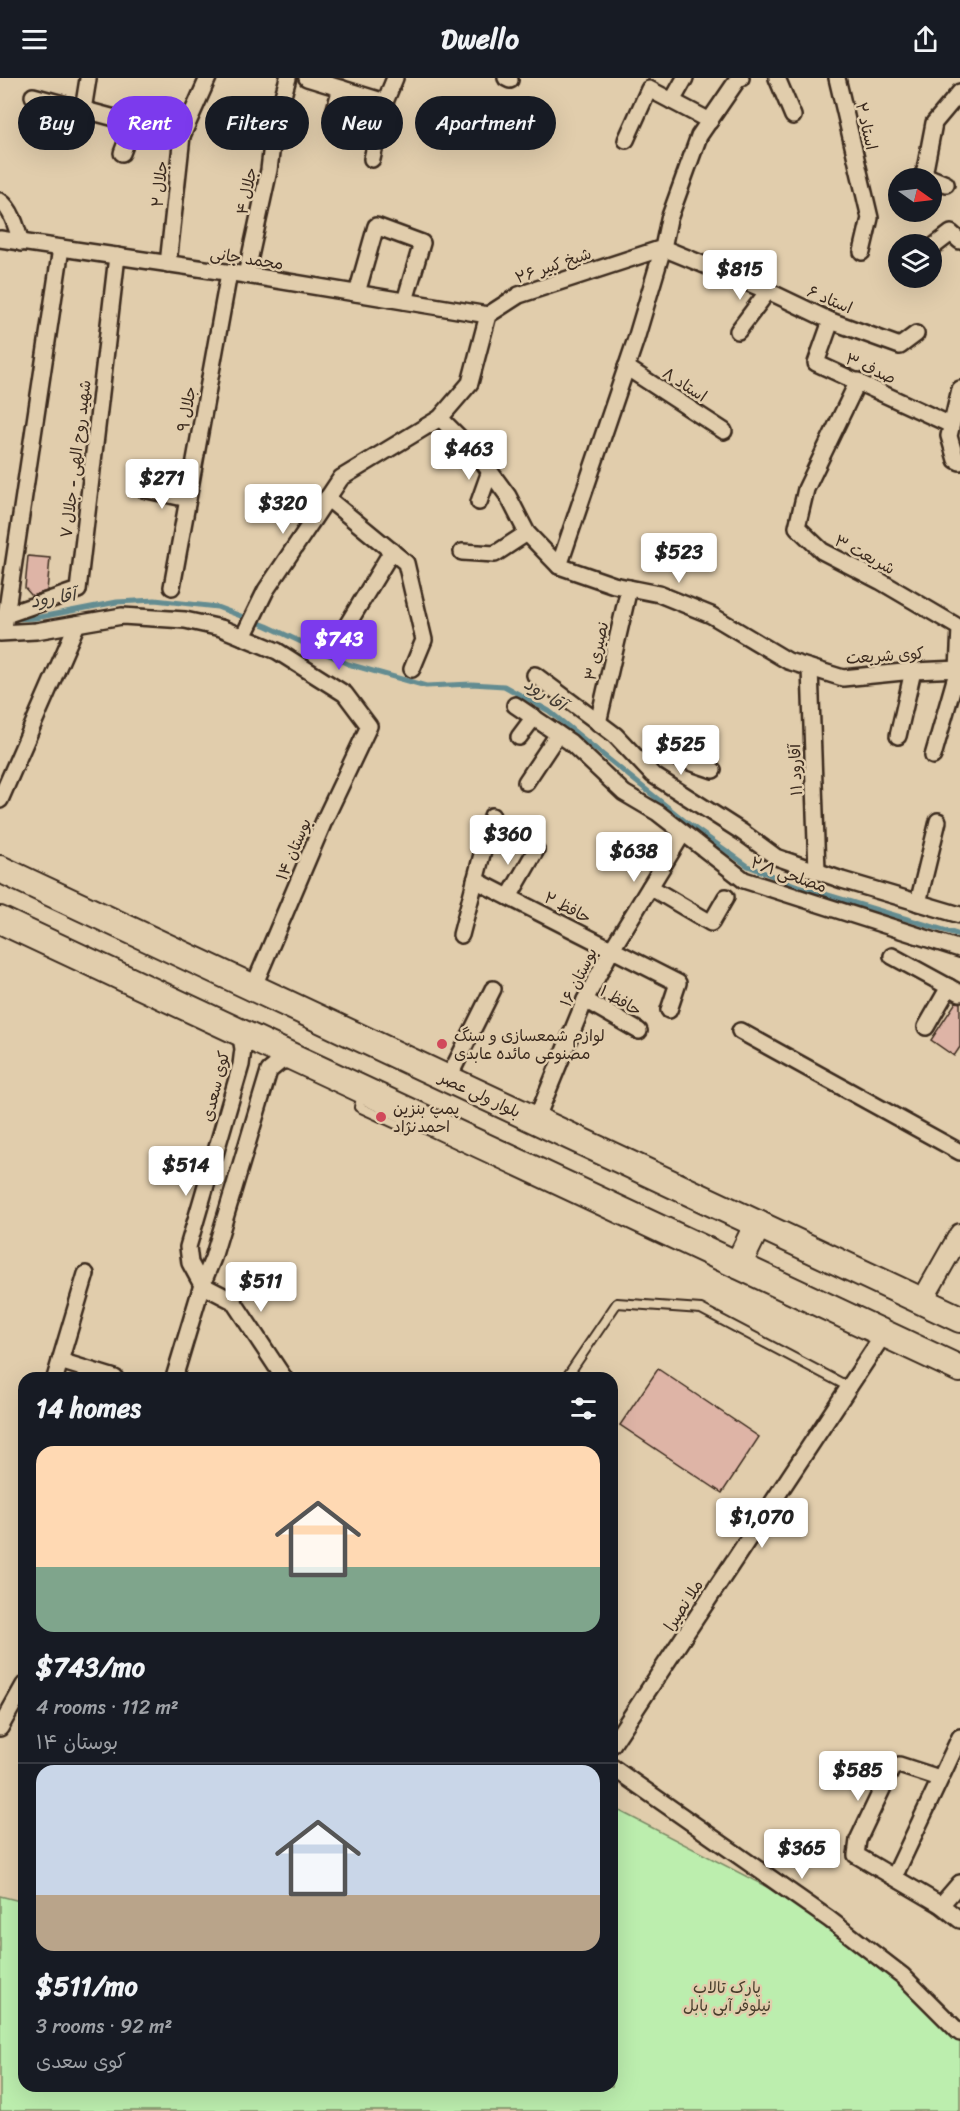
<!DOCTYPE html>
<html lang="en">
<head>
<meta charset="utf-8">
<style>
	:root { --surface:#171b24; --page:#20242c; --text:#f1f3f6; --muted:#9ea1a6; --line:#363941; --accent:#7c3aed }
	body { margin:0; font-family:Sriracha,"Playpen Sans Arabic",sans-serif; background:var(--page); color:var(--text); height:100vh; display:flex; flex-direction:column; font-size:22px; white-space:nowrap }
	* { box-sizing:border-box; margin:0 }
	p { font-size:20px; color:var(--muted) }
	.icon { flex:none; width:33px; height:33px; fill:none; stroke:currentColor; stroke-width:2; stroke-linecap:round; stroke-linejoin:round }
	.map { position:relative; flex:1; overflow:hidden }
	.details { position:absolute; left:18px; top:1294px; width:600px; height:720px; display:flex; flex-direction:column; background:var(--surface); border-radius:18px; box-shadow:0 6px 24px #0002 }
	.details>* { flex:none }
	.top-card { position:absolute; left:18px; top:18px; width:600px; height:54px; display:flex; gap:12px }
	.needle { width:39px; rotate:104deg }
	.controls { position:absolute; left:888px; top:90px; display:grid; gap:12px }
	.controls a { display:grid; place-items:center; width:54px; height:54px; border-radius:50%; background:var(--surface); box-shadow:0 6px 24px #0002; font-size:30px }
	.price { position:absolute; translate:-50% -51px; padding:0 14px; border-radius:6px; background:#fff; color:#222; font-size:20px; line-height:39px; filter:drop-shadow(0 2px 3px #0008) }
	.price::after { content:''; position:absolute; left:50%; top:36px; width:18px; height:14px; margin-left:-9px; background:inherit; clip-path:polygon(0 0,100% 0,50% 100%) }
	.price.selected { background:var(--accent); color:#fff }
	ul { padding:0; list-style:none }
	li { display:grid; align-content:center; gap:12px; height:318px; padding:0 18px }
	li+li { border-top:2px solid var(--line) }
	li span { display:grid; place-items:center; height:186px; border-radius:18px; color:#555 }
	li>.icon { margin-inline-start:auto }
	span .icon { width:108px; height:108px; fill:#fffc; stroke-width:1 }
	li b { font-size:26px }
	h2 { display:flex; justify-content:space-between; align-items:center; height:72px; padding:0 18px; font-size:26px }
	.pill { padding:0 21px; border-radius:27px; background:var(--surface); box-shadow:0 6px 24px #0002; font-size:21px; line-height:54px }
	.pill.selected { background:var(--accent); color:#fff }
	header { display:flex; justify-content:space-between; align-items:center; height:78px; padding:0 18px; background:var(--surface); font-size:27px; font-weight:800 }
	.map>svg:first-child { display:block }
</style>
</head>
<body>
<header><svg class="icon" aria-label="menu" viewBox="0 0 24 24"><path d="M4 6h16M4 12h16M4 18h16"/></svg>Dwello<svg class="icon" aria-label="share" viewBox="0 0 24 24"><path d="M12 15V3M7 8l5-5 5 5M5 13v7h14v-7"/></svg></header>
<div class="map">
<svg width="960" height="2033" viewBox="0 0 960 2033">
	<rect width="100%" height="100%" fill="#e1cdac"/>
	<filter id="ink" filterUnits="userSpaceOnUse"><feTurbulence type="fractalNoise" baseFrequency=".0167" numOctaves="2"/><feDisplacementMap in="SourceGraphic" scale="12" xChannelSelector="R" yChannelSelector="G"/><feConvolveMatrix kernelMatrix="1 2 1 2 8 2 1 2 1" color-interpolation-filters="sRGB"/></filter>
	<g filter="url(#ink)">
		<!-- green -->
		<polygon fill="#bceeae" stroke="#7c8c66" stroke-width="1.5" points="612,1729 829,1841 960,1955 960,2033 0,2033 0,1818 24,1824 24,2008 612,2008"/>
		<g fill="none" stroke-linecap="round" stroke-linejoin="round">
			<!-- stream -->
			<polyline stroke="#648c91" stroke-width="5" points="14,541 35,540 117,524 155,522 217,529 267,548 348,586 426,608 472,606 504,608 549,633 686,744 748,788 795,807 960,857"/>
		</g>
		<!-- building -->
		<g fill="#deb4a6" stroke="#3b2a1e" stroke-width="1.5">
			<polygon points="28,478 50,480 47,513 32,518 25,510"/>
			<polygon points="956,924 960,925 960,969 954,978 931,962"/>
			<polygon points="658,1291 759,1359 722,1415 620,1347"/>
		</g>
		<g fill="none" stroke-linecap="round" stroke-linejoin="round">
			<defs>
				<g id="service">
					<polyline points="362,1016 359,1029 405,1050 419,1046"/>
					<polyline points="566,1300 617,1225 701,1231 849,1309"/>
				</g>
				<g id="minor">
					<polyline points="307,0 385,24"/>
					<polyline points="506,0 510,2"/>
					<polyline points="777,0 793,38"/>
					<polyline points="837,0 870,140 862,174"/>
					<polyline points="33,18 182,58"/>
					<polyline points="672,23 685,0"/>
					<polyline points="83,32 88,1"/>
					<polyline points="333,38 341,10"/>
					<polyline points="626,62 649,11 710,43"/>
					<polyline points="122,75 133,46"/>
					<polyline points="372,81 385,24 395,0"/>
					<polyline points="946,106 924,97 934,45 960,14"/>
					<path d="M0 123C12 131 17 151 21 165"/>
					<polyline points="0,161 246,197 488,237"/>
					<polyline points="934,168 951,155 960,163"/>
					<polyline points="168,186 182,58 208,0"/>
					<polyline points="246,197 269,92 274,50 288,0"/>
					<polyline points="357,215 376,148 422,165 405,223"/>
					<polyline points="831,243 816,285 951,347"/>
					<polyline points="738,253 768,213"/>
					<polyline points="626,289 724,353"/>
					<polyline points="858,303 806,411 797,449 822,473 880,503 960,550 958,591 933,678"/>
					<polyline points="960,311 949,358 956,382 960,384"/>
					<polyline points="440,340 480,380 508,418 527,455 559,488 614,507 659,516 711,537 788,583 843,600 913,593 960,591"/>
					<polyline points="143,411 188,421"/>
					<polyline points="327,420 406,485 424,562 412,591"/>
					<polyline points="479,424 490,393"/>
					<polyline points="462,474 495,476 527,455"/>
					<polyline points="559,488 636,261 663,170 768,213 831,243 900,268 916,256"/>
					<polyline points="172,509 229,195"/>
					<polyline points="6,537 78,512 117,178"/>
					<polyline points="5,544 61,170"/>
					<polyline points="346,549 392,473"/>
					<polyline points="0,555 36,553 122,538 185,542 221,550 277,573 345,616 369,648 324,743 253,910"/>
					<polyline points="243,559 266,512 341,400 440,340 470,305 488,237 519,217 663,170 669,141 699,58 738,1 741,0"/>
					<polyline points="810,590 817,793"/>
					<polyline points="535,597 615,657 653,697 742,754 776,779 842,802 960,837"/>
					<polyline points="515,627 570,664 624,715 658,735 744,802 960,871"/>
					<polyline points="598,645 629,510"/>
					<polyline points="898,658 913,593"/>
					<polyline points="519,659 534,639"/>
					<polyline points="645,688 657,673 713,692"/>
					<polyline points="526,704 558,656"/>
					<polyline points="0,722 77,546"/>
					<polyline points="475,802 678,905 669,932"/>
					<polyline points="650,809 711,845 726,819"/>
					<polyline points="509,819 536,772"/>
					<polyline points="918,825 938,743"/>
					<polyline points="461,857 492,738"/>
					<polyline points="892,878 960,915"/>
					<polyline points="585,922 639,953"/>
					<polyline points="926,949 949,909"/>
					<polyline points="740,953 960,1074"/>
					<polyline points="240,954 243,971 241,987 188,1169 190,1185 202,1207 213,1180 269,993 280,984 295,980"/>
					<polyline points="448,1001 493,911"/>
					<polyline points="536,1042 585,922 612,871 683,755"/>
					<polyline points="60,1283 115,1300"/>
					<polyline points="55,1300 86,1196"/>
					<polyline points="174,1300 202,1207 233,1223 284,1300"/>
					<polyline points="0,1650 24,1607"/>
					<polyline points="612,1667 884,1256"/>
					<polyline points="612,1689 829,1841 903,1898 960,1955"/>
					<polyline points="939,1700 899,1687 892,1690 858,1762 856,1777 941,1827 960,1842"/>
					<polyline points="894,1799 960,1659"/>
					<polyline points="941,1827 960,1805"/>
				</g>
				<polyline id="tertiary" points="922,1223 960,1156"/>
				<g id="primary">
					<polyline points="0,791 960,1241"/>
					<polyline points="0,842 960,1291"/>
					<polyline points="738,1187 758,1146"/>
				</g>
			</defs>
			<!-- service casing -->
			<use href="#service" stroke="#3b2a1e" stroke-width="12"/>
			<!-- minor casing -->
			<use href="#minor" stroke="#3b2a1e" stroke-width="20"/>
			<!-- tertiary casing -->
			<use href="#tertiary" stroke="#3b2a1e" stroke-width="24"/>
			<!-- primary casing -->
			<use href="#primary" stroke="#3b2a1e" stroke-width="30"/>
			<!-- service -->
			<use href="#service" stroke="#e1cdac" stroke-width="8"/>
			<!-- minor -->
			<use href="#minor" stroke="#e1cdac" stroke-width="15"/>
			<!-- tertiary -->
			<use href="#tertiary" stroke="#e1cdac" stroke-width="20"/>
			<!-- primary -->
			<use href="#primary" stroke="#e1cdac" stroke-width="26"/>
		</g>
	</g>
	<!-- markers -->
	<g fill="#d1495b" stroke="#e1cdac" stroke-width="2">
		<circle cx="442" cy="966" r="6"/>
		<circle cx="381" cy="1039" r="6"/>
	</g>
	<g text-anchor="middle" stroke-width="5" stroke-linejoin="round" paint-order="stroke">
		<!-- street labels -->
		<g font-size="16" fill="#3b2a1e" stroke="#e1cdac">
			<text transform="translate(867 48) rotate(77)" y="6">استاد ۲</text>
			<text transform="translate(159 106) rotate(-84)" y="6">جلال ۲</text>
			<text transform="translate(246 113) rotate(-78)" y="6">جلال ۴</text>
			<text transform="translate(247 180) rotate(9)" y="6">محمد جانی</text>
			<text transform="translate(553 187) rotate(-19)" y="6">شیخ کبیر ۲۶</text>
			<text transform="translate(830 221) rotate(23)" y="6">استاد ۶</text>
			<text transform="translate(871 290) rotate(24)" y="6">صدف ۳</text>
			<text transform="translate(685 306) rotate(33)" y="6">استاد ۸</text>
			<text transform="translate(186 331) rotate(-80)" y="6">جلال ۹</text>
			<text transform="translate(75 381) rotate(-83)" y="6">شهید روح الهی - جلال ۷</text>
			<text transform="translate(865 476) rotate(28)" y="6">شریعت ۳</text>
			<text transform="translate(596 573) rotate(-77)" y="6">نصیری ۳</text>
			<text transform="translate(885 577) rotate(-4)" y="6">کوی شریعت</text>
			<text transform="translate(795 692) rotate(-92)" y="6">آقارود ۱۱</text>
			<text transform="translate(293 771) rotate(-67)" y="6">بوستان ۱۴</text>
			<text transform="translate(789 796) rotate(19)" y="6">مصلحی ۲/۱</text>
			<text transform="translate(568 829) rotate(27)" y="6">حافظ ۲</text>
			<text transform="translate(578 899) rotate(-64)" y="6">بوستان ۱۶</text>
			<text transform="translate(621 922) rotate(30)" y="6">حافظ ۱</text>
			<text transform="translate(215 1008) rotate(-76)" y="6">کوی سعدی</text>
			<text transform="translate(480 1016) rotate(25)" y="6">بلوار ولی عصر</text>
			<text transform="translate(683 1527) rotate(-57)" y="6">ملا نصیرا</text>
		</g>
		<!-- poi labels -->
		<g font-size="16" fill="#3b2a1e" stroke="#e1cdac" text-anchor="start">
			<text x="454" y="963">لوازم شمعسازی و سنگ<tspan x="454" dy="18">مصنوعی مائده عابدی</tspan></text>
			<text x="393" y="1036">پمپ بنزین<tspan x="393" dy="18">احمدنژاد</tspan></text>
		</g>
		<!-- park labels -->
		<g font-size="16" fill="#483e2c" stroke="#e1cdac">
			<text x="727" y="1915">پارک تالاب<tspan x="727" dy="18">نیلوفر آبی بابل</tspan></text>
		</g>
		<!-- water labels -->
		<g font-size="18" font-style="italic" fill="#423a31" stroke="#e1cdac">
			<text transform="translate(53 520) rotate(-9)" y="6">آقا رود</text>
			<text transform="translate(545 616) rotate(33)" y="6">آقا رود</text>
		</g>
	</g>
</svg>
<div class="controls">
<a><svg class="needle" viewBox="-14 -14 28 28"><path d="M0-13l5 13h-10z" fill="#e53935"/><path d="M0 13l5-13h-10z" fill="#9ea1a6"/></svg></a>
<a><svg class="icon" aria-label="layers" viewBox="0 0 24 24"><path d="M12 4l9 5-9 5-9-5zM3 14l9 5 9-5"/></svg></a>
</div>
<b class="price" style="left:740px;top:223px">$815</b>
<b class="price" style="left:469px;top:403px">$463</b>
<b class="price" style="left:162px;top:432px">$271</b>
<b class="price" style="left:283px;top:457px">$320</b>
<b class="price" style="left:679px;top:506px">$523</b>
<b class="price selected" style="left:339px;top:593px">$743</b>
<b class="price" style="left:681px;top:698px">$525</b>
<b class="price" style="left:508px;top:788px">$360</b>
<b class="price" style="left:634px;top:805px">$638</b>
<b class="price" style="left:186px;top:1119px">$514</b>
<b class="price" style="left:261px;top:1235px">$511</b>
<b class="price" style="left:762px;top:1471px">$1,070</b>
<b class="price" style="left:858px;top:1724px">$585</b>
<b class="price" style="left:802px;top:1802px">$365</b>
<div class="top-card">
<a class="pill">Buy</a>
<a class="pill selected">Rent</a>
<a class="pill">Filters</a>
<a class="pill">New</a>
<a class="pill">Apartment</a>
</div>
<section class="details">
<h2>14 homes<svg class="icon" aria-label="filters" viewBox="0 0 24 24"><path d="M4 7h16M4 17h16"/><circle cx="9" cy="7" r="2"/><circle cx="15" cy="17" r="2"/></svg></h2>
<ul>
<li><span style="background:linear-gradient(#ffd9b3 65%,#7fa58c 0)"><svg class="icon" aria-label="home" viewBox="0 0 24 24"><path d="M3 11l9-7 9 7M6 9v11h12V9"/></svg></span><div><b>$743/mo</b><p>4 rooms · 112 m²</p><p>بوستان ۱۴</p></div></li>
<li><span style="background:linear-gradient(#c9d6e8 70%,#b9a48a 0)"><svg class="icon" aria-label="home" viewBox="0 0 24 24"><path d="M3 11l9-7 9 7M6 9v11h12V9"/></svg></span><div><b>$511/mo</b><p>3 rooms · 92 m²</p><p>کوی سعدی</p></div></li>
</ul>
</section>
</div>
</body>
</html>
